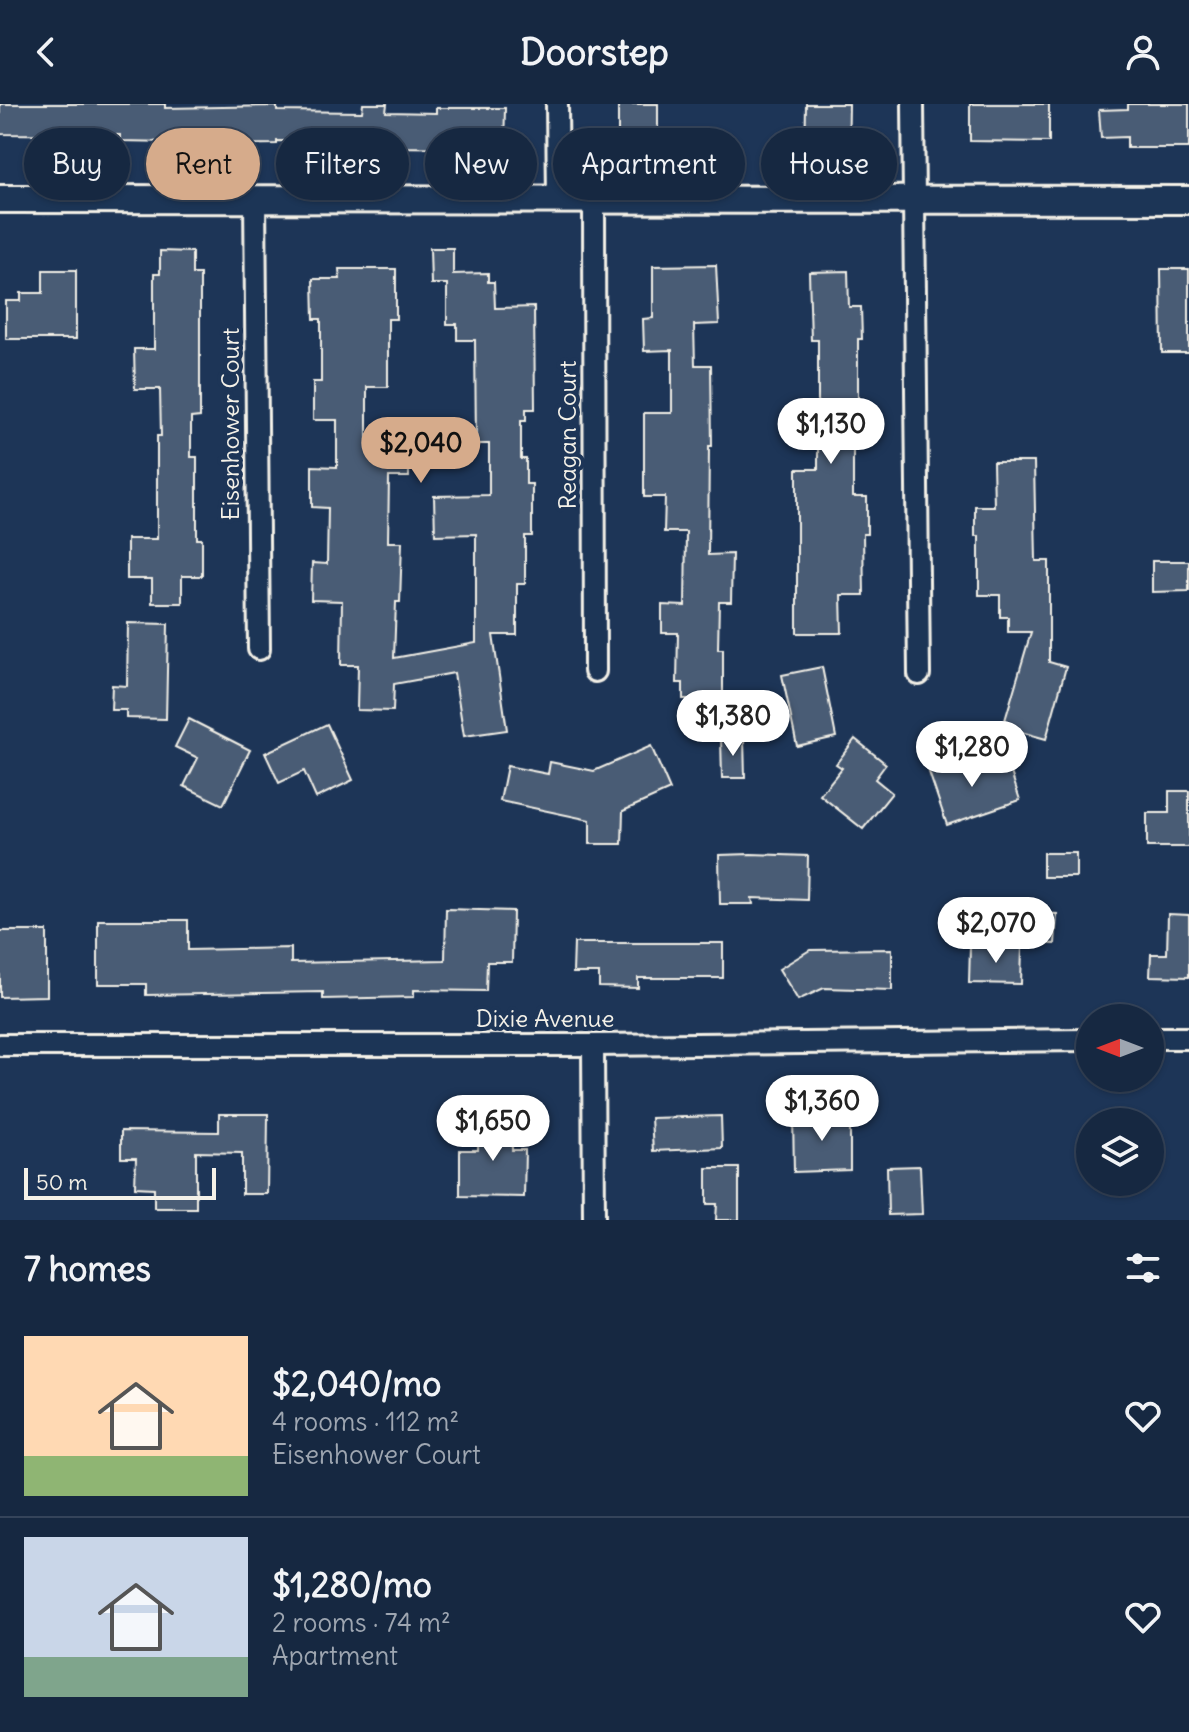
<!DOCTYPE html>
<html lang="en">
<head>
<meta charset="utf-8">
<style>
	:root { --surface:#162841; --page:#1f3048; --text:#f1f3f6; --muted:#9ea6b1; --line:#35445a; --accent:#d6ab8b }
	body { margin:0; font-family:Delius,sans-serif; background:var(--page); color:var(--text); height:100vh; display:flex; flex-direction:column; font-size:30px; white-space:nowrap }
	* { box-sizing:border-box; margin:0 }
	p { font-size:26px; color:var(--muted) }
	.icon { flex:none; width:44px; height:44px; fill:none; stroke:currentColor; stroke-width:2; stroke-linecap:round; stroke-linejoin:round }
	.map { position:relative; height:1116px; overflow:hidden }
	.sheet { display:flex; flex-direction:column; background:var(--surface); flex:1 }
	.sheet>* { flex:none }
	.top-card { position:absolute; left:24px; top:24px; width:1142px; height:72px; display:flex; gap:16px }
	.needle { width:52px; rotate:270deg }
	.tools { position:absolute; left:1076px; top:900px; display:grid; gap:16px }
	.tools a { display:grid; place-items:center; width:88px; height:88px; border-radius:50%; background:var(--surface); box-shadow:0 2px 6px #0004,0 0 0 2px var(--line); font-size:40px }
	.scale { position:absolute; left:24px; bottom:20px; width:192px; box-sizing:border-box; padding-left:8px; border:4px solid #f4f1e8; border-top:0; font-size:22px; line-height:28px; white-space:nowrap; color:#f4f1e8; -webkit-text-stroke:6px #1d3557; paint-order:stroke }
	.price { position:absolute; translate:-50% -68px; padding:0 18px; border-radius:28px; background:#fff; color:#222; font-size:26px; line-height:52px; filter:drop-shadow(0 2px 4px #0008) }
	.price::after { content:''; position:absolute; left:50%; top:48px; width:24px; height:18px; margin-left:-12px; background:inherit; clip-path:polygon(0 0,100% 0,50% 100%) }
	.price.current { background:var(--accent); color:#111 }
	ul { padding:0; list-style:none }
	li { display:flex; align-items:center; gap:24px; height:200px; padding:0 24px }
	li+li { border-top:2px solid var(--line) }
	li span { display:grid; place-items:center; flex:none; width:224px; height:160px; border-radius:0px; color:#555 }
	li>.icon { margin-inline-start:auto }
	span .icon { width:96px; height:96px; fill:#fffc; stroke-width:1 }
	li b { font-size:34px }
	h2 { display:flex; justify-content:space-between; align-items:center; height:96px; padding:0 24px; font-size:34px }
	.pill { padding:0 28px; border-radius:36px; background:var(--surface); box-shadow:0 2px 6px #0004,0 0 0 2px var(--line); font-size:28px; line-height:72px }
	.pill.current { background:var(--accent); color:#111 }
	header { display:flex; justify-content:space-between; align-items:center; height:104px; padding:0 24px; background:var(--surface); font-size:36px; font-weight:700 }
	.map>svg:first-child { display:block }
</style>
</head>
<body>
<header><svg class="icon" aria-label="back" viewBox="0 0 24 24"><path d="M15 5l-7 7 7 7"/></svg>Doorstep<svg class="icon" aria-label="person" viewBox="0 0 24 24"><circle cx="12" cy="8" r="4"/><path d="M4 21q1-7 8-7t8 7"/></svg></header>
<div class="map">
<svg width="1189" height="1116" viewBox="0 0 1189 1116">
	<rect width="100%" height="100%" fill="#1d3557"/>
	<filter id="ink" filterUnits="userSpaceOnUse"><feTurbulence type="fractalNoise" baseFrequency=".0125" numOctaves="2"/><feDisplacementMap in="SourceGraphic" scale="16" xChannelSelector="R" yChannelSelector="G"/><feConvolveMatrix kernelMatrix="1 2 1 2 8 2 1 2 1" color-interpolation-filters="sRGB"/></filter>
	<g filter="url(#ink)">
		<!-- building -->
		<g fill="#485b74" stroke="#f4f1e8" stroke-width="2">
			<polygon points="0,0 165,0 165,4 277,2 277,7 362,8 363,0 387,0 386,8 436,9 436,4 505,4 504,44 379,43 379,38 277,37 277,40 212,41 212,33 171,33 171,38 120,37 120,31 0,30"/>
			<polygon points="618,0 658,0 658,54 611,53 612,30 618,30"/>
			<polygon points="806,0 849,0 848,58 805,57"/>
			<polygon points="970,0 1049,0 1049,38 970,37"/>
			<polygon points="1128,0 1189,0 1189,44 1127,44 1127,33 1101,34 1099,6 1128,5"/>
			<polygon points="430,144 453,144 453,170 488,169 488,178 494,178 495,204 534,203 535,305 526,305 526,317 521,317 521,355 526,355 526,380 532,380 532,432 525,432 525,480 517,480 517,531 493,531 507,626 464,632 454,569 394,580 393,607 357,606 358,561 341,561 342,497 311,496 312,459 327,460 328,404 312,403 312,362 337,363 337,316 313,316 313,278 321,278 321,215 314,215 313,175 340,175 339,165 396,165 396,215 388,215 388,283 367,283 367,346 409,347 409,373 389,373 388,438 402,438 400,498 396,498 394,554 476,539 476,430 435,431 434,392 489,391 489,340 476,340 475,236 457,236 457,220 447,220 447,180 431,180"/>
			<polygon points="160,147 192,148 192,170 200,170 200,313 191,314 191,353 197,353 197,435 202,435 202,472 182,472 182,499 152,499 152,475 127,475 127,435 157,435 157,332 161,332 160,285 135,285 134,245 154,245 154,170 160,170"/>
			<polygon points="716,161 719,220 694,221 695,261 711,261 712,342 709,342 708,451 732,450 731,498 719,498 718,545 723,545 723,625 688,624 688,595 683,595 683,579 677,579 678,529 662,529 662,501 685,502 686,428 664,428 665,393 644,393 644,309 672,309 672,246 644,247 643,215 653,214 653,162"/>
			<polygon points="1161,165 1189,165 1189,249 1162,249"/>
			<polygon points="43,166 76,166 76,235 6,235 6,197 21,197 21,189 43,189"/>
			<polygon points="848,167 849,203 861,203 862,235 858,235 858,334 853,334 853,393 867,393 867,430 863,430 864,491 841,491 842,529 797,529 797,365 818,365 818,236 811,236 809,168"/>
			<polygon points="993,358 1034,358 1036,457 1049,457 1049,558 1066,563 1046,635 1003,623 1031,528 1008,528 1008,513 1000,513 1000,491 979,491 979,432 975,432 975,402 994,402"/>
			<polygon points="1152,457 1189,457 1189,487 1152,488"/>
			<polygon points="128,519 168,520 166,615 126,614 126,606 111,606 112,581 127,582"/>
			<polygon points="822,563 836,633 797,642 782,571"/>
			<polygon points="189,615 250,646 223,701 184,682 198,654 175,643"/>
			<polygon points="327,620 353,676 316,694 304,667 279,679 265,649"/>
			<polygon points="721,634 744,634 745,674 722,674"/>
			<polygon points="855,635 886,660 875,675 892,689 863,725 820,691 842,664 836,660"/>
			<polygon points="651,642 670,686 623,707 622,740 590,740 590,716 500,697 507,662 548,670 550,658 594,667"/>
			<polygon points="960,654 966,671 1007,656 1020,696 947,721 928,665"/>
			<polygon points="1169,687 1189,687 1189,743 1147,743 1147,709 1169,709"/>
			<rect x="1043" y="749" width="33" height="24"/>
			<polygon points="751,750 808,752 807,796 752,794 753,800 720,800 719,751"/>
			<polygon points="446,805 513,807 512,858 487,858 486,887 414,886 414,893 323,895 323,888 146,891 146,880 98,880 98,816 188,816 188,846 291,844 291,859 445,856"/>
			<polygon points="1019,808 1057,810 1055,840 1018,838"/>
			<polygon points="1168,810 1189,811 1189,873 1150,872 1151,850 1167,850"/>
			<polygon points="0,827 47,827 47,892 0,893"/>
			<polygon points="574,839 723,839 723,874 638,874 638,884 599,883 599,869 573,869"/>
			<polygon points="970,842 1022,843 1021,880 969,879"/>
			<polygon points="892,845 892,886 824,884 798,896 779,865 810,846"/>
			<polygon points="219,1010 268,1010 267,1090 242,1090 242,1049 196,1048 196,1104 154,1104 154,1084 135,1083 136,1054 121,1054 121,1027 219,1028"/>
			<polygon points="850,1010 850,1066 794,1068 793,1011"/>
			<polygon points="721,1012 722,1044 653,1047 651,1014"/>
			<polygon points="479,1014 512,1015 512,1046 525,1046 524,1093 460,1092 460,1046 478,1046"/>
			<polygon points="920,1062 922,1110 888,1111 887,1063"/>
			<polygon points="707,1064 739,1064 739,1116 716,1116 717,1100 707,1100"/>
		</g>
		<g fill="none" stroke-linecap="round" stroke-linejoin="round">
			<defs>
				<g id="minor">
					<polyline points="557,0 558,95"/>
					<polyline points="913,0 919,570"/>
					<polyline points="255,94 259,545"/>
					<polyline points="594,95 595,567"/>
					<polyline points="1150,934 1189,934"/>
					<polyline points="0,941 593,941 1090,936"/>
					<polyline points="593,941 594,1116"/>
				</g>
				<polyline id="tertiary" points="0,95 1189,96"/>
			</defs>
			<!-- minor casing -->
			<use href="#minor" stroke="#f4f1e8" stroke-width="26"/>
			<!-- tertiary casing -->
			<use href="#tertiary" stroke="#f4f1e8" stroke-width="32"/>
			<!-- minor -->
			<use href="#minor" stroke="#1d3557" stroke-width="20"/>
			<!-- tertiary -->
			<use href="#tertiary" stroke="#1d3557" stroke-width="26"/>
		</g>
	</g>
	<g text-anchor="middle" stroke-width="8" stroke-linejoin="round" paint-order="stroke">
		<!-- street labels -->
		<g font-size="24" fill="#f4f1e8" stroke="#1d3557">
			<text transform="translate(231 320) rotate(-90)" y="8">Eisenhower Court</text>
			<text transform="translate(568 331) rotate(-90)" y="8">Reagan Court</text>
			<text x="545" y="923">Dixie Avenue</text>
		</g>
	</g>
</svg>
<div class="tools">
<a><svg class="needle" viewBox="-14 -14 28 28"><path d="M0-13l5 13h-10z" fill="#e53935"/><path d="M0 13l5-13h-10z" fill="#9ea6b1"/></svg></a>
<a><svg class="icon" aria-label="layers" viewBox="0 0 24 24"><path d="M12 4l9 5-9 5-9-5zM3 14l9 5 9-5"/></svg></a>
</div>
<div class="scale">50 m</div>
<b class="price" style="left:831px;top:362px">$1,130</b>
<b class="price current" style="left:421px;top:381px">$2,040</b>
<b class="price" style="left:733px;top:654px">$1,380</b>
<b class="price" style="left:972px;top:685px">$1,280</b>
<b class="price" style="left:996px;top:861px">$2,070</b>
<b class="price" style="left:822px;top:1039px">$1,360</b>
<b class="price" style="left:493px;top:1059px">$1,650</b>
<div class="top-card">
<a class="pill">Buy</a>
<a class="pill current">Rent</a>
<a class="pill">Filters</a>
<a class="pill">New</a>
<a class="pill">Apartment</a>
<a class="pill">House</a>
</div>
</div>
<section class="sheet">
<h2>7 homes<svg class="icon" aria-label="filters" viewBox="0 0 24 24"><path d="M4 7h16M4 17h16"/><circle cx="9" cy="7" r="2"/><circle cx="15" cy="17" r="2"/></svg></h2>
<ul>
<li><span style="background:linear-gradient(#ffd9b3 75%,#8fb573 0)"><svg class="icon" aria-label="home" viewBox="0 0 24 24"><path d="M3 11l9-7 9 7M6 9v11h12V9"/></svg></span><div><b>$2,040/mo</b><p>4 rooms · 112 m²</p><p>Eisenhower Court</p></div><svg class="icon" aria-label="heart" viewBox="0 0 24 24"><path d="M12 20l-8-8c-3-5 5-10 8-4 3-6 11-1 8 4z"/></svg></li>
<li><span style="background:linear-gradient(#c9d6e8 75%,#7fa58c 0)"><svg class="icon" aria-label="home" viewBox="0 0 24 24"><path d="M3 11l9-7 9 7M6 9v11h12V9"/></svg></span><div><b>$1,280/mo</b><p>2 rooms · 74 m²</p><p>Apartment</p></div><svg class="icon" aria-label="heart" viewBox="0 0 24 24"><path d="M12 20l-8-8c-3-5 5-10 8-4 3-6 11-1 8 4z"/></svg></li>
</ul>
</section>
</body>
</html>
